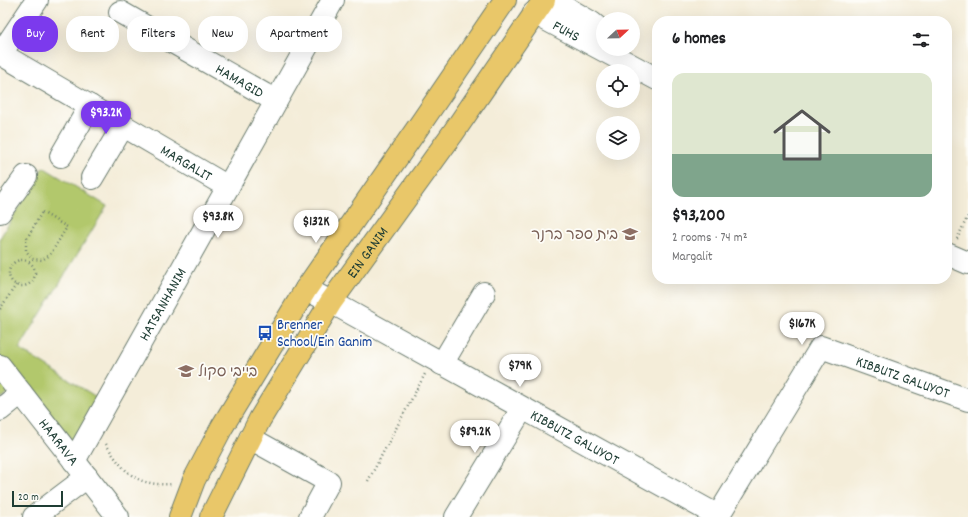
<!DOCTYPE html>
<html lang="en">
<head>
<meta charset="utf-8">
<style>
	:root { --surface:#fff; --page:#f6f6f6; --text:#202124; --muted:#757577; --accent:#7c3aed }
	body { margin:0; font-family:Dekko,"Playpen Sans Hebrew",sans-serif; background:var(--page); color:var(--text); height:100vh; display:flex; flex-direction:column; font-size:15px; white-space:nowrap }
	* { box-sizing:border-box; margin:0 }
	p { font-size:13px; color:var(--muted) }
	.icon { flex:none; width:22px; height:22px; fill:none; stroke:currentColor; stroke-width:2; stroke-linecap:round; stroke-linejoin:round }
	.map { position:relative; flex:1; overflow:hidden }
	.details { position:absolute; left:652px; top:16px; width:300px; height:268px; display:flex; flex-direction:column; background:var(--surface); border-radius:16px; box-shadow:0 4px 16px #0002 }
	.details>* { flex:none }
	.top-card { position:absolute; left:12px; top:16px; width:380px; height:36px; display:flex; gap:8px }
	.needle { width:26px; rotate:68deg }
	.tools { position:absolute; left:596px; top:12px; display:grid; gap:8px }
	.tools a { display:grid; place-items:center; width:44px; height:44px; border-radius:50%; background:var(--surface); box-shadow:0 4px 16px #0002; font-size:20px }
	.scale { position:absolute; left:12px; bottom:10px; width:51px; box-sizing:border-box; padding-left:4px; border:2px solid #1f3d34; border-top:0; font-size:11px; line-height:14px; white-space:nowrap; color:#1f3d34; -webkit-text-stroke:3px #fdfcf7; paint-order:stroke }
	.price { position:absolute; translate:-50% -34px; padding:0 9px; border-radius:14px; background:#fff; color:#222; font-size:13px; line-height:26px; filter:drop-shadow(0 1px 2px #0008) }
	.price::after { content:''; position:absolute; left:50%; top:24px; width:12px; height:9px; margin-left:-6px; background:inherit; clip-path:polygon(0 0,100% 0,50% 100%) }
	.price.on { background:var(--accent); color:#fff }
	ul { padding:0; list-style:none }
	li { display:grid; align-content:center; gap:8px; height:212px; padding:0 20px }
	li span { display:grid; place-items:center; height:124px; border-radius:12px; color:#555 }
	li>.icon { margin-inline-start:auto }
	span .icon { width:72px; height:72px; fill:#fffc; stroke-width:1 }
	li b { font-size:17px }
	h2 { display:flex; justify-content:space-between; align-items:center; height:48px; padding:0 20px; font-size:17px }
	.chip { padding:0 14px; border-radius:16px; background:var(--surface); box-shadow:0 4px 16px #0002; font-size:14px; line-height:36px }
	.chip.on { background:var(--accent); color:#fff }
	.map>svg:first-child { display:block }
</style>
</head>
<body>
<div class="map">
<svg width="968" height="517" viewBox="0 0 968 517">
	<rect width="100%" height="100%" fill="#fdfcf7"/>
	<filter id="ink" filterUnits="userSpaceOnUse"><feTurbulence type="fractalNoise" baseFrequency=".025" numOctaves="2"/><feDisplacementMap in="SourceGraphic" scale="8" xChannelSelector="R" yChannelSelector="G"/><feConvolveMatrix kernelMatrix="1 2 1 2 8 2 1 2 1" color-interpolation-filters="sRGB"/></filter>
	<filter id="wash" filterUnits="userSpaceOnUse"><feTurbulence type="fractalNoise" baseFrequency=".012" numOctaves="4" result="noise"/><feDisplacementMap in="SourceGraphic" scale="16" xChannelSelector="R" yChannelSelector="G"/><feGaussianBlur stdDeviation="0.9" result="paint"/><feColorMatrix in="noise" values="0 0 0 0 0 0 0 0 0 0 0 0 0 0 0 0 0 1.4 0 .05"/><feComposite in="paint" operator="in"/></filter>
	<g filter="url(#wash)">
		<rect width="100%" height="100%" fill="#f4edd9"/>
		<!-- green -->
		<polygon fill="#b2c86c" stroke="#688250" points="43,167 107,206 19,349 106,403 74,461 16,387 0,399 0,238"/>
	</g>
	<g filter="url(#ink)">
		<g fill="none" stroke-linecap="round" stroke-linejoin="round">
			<defs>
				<g id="minor">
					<polyline points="553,0 592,23 603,32"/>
					<path id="s1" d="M120 12 276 101"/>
					<path id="s2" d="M534 13 657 79"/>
					<path id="s3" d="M1 54 228 187"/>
					<polyline points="0,55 37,0"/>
					<polyline points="61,156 90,106"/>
					<polyline points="92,178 123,126"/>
					<polyline points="0,212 26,176"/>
					<polyline points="947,254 968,263"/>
					<path id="s4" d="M306 289 331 302 720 517"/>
					<polyline points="442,364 484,293"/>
					<path id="s5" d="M0 366 118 517"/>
					<polyline points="0,410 21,393"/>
					<polyline points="250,438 329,482 310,517"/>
					<path id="s6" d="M74 461 333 0"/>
					<path id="s7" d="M718 516 821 347 968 400"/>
					<polyline points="34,517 87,477"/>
					<polyline points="456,517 522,409"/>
				</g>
				<g id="major">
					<polyline points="180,517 194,480 222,427 306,289 421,123 505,0"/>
					<path id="s8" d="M211 517 260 419 331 302 453 133 544 0"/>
				</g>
			</defs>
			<!-- minor casing -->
			<use href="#minor" stroke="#6a7b6e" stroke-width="24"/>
			<!-- major casing -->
			<use href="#major" stroke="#6a7b6e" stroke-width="24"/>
			<!-- path -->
			<g stroke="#6a7b6e" stroke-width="2.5" stroke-dasharray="1 3" stroke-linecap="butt">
				<polygon points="42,212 67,227 50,255 42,260 33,259 26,251 26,240"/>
				<polyline points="957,239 968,216"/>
				<circle cx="22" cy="273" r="13"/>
				<polyline points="0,309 16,285"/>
				<path d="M106 444C113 456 125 473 138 479 148 484 162 485 172 484"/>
				<polyline points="368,481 425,374"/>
			</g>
			<!-- minor -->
			<use href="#minor" stroke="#fff" stroke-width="22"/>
			<!-- major -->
			<use href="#major" stroke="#e9c769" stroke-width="22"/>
		</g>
	</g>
	<!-- icons -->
	<defs>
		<symbol id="school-bare" viewBox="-9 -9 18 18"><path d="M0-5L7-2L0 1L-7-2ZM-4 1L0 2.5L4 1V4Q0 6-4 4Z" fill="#8d6e63" stroke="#fdfcf7" stroke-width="2.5" paint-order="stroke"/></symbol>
		<symbol id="bus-bare" viewBox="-9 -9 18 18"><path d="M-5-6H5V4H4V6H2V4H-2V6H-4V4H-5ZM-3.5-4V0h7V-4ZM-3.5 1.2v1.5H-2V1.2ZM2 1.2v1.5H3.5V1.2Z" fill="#1a4fb4" stroke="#fdfcf7" stroke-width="2.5" paint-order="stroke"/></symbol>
	</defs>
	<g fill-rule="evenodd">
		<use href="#school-bare" x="619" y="223" width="22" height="22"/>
		<use href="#bus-bare" x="254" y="322" width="22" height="22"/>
		<use href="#school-bare" x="175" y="360" width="22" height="22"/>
	</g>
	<g text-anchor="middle" stroke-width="3.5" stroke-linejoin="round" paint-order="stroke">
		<!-- street labels -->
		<g font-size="15" fill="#1f3d34" stroke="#fdfcf7">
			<text dy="5" stroke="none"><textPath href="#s2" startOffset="37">FUHS</textPath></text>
			<text dy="5" stroke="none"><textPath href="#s1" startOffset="138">HAMAGID</textPath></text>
			<text dy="5" stroke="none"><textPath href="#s3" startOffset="215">MARGALIT</textPath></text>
			<text dy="5" stroke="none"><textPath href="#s8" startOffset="308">EIN GANIM</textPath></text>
			<text dy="5" stroke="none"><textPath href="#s6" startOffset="180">HATSANHANIM</textPath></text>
			<text dy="5" stroke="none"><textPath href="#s7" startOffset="285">KIBBUTZ GALUYOT</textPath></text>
			<text dy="5" stroke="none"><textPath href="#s4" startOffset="307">KIBBUTZ GALUYOT</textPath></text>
			<text dy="5" stroke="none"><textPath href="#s5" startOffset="96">HAARAVA</textPath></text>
		</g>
		<!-- education labels -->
		<g font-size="15" fill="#785e54" stroke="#fdfcf7" text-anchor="end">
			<text x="618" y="239">בית ספר ברנר</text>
			<text x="198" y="376" text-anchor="start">בייבי סקול</text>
		</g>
		<!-- transit labels -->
		<g font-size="15" fill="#164399" stroke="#fdfcf7" text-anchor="start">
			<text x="277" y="329">Brenner<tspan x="277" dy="17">School/Ein Ganim</tspan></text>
		</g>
	</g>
</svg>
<div class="tools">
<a><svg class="needle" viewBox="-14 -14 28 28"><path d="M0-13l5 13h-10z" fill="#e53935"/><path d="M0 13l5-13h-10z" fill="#757577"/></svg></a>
<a><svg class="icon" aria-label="locate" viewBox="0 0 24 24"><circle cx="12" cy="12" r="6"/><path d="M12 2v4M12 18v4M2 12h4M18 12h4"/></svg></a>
<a><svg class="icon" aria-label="layers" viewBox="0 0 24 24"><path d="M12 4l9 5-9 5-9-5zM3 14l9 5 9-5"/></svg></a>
</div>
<div class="scale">20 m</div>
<b class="price on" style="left:106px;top:135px">$93.2K</b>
<b class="price" style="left:218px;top:239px">$93.8K</b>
<b class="price" style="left:316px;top:244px">$132K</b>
<b class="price" style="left:802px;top:346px">$167K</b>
<b class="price" style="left:520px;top:388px">$79K</b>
<b class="price" style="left:475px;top:454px">$89.2K</b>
<div class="top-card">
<a class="chip on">Buy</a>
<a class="chip">Rent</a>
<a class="chip">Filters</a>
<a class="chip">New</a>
<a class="chip">Apartment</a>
</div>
<section class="details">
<h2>6 homes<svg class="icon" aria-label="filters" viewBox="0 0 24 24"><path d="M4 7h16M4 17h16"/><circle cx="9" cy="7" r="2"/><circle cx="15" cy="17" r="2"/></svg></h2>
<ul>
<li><span style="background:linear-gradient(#dfe7d0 65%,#7fa58c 0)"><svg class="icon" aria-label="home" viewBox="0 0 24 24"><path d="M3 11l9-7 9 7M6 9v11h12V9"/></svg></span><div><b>$93,200</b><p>2 rooms · 74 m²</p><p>Margalit</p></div></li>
</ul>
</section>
</div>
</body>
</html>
